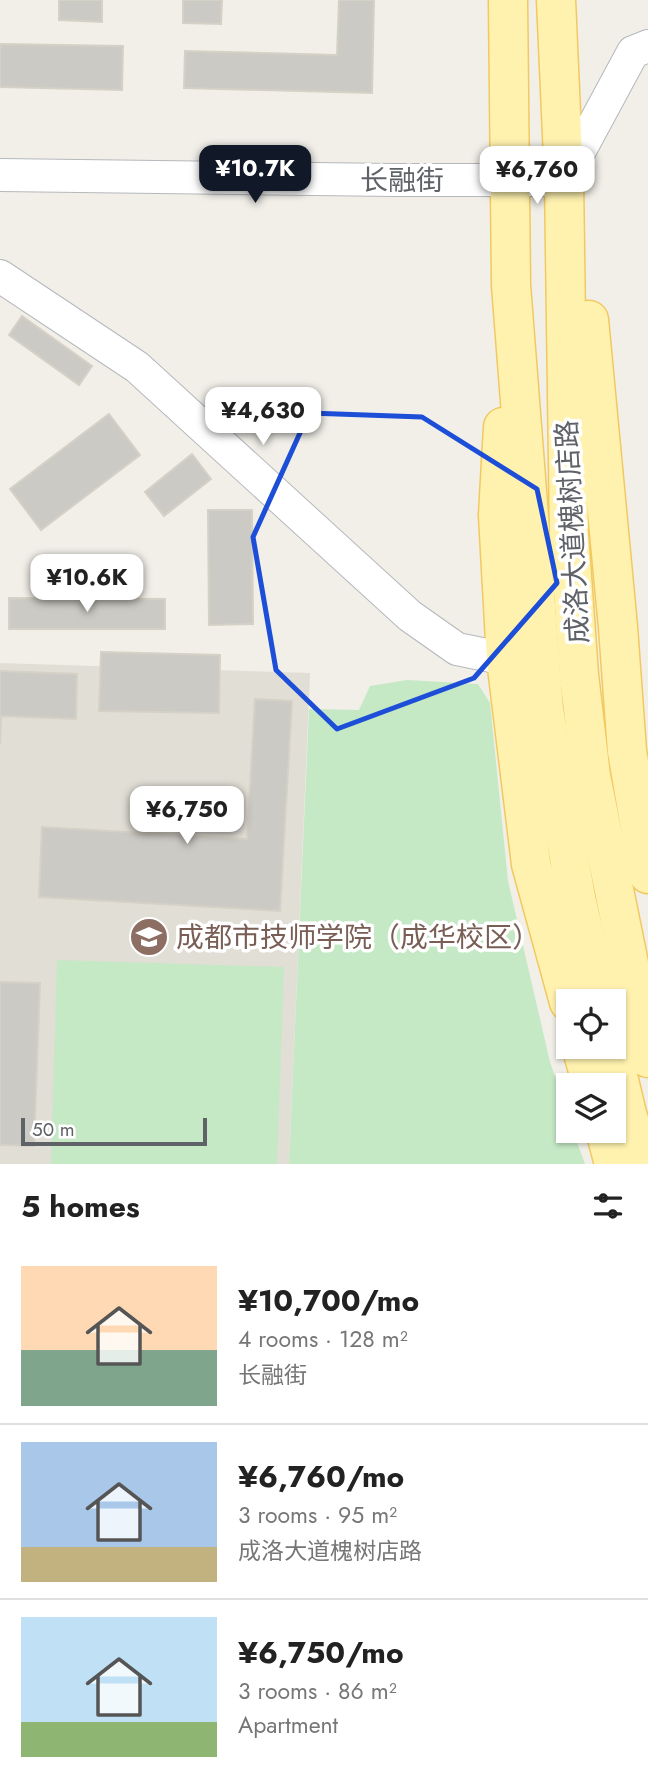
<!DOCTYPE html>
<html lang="en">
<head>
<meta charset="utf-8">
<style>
	:root { --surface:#fff; --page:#f2f2f2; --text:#222; --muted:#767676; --line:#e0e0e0; --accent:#111827 }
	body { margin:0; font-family:Jost,"Noto Sans SC",sans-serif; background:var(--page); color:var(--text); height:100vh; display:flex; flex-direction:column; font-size:26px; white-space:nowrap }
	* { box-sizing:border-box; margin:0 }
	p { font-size:23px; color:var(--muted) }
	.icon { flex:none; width:38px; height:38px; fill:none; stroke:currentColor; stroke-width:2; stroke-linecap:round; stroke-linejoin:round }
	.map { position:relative; height:1164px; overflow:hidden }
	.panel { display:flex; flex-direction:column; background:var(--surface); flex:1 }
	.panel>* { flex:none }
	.tools { position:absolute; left:556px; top:989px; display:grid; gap:14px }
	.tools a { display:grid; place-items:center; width:70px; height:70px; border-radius:0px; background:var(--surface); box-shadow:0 2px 5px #0004; font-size:35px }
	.scale { position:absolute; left:21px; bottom:18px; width:186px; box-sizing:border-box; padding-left:7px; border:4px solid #5f6368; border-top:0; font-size:19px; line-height:24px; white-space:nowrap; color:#5f6368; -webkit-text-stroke:5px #fff; paint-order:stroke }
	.price { position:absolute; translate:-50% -60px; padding:0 16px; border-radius:14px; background:#fff; color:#222; font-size:23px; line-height:46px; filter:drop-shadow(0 2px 4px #0008) }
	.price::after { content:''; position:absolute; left:50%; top:42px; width:21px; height:16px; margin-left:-10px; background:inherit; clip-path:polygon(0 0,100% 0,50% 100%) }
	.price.selected { background:var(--accent); color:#fff }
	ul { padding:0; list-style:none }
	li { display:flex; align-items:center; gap:21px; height:175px; padding:0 21px }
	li+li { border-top:2px solid var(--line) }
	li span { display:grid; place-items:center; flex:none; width:196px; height:140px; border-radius:0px; color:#555 }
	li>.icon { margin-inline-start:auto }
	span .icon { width:84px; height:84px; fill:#fffc; stroke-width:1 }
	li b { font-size:30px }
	h2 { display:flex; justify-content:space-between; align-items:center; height:84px; padding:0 21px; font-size:30px }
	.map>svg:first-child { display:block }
</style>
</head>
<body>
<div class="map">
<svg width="648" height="1164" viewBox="0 0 648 1164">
	<rect width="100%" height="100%" fill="#f1efe8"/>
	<!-- education -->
	<polygon fill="#e1ded6" points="0,663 310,673 289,1164 0,1164"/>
	<!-- green -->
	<g fill="#c5e8c5">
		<polygon points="407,680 478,684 490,703 508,881 550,1062 569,1117 569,1130 573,1131 585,1164 289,1164 309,709 359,710 370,686"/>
		<polygon points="57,960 284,967 277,1164 51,1164"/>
	</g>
	<!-- building -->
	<g fill="#cccac5" stroke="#d6d1c6" stroke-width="2">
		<polygon points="59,0 102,0 102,22 59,20"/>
		<polygon points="183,0 222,0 221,24 183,23"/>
		<polygon points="339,0 374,0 372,93 184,88 185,51 337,55"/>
		<polygon points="0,44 123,46 122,90 0,87"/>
		<polygon points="22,316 92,366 79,385 9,335"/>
		<polygon points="109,414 140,455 41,530 10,489"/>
		<polygon points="192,454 211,479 164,516 145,492"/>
		<polygon points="208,510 252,510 253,624 209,625"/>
		<polygon points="9,598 165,599 165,629 9,629"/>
		<polygon points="101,652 220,655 219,713 99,711"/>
		<polygon points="0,671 77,674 76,719 1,716 0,744"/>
		<polygon points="255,699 292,701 280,911 39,897 42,827 247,839"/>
		<polygon points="0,982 40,983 34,1146 0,1145"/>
	</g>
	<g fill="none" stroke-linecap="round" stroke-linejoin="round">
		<defs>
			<g id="minor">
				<polyline points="0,175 394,180 564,180 633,52 648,46"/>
				<polyline points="0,276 137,367 410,616 457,649 506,659"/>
			</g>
			<g id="major">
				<polyline points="508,0 511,285 544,710 576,898 600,1001"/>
				<polyline points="556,0 564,180 569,534 579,675 591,776 648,1058"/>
				<polyline points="589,320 618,627 627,751 648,874"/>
				<polyline points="503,427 498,515 506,659 531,864 569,1002"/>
				<polyline points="581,1046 592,1085"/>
				<polyline points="611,1046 627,1114 643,1164"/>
				<polyline points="605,1130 614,1164"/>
			</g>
		</defs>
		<!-- minor casing -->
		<use href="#minor" stroke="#b5b8bc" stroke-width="34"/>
		<!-- major casing -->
		<use href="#major" stroke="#f2c960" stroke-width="41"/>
		<!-- minor -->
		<use href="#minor" stroke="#fff" stroke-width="32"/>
		<!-- major -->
		<use href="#major" stroke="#fff2af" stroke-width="38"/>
	</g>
	<!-- marked area -->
	<path fill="none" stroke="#1d4ed8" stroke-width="5" stroke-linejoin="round" d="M309 413 422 417 537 489 557 583 474 678 337 729 276 670 253 537Z"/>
	<!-- icons -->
	<defs>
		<symbol id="university-disc" viewBox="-11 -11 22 22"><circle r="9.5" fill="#8d6e63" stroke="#fff"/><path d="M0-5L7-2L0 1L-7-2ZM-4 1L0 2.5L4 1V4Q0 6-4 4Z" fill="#fff"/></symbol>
	</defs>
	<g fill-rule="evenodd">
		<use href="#university-disc" x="127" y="915" width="44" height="44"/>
	</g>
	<g text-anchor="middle" stroke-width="7" stroke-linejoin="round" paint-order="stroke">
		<!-- street labels -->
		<g font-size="28" fill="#5f6368" stroke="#fff">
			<text x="402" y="190">长融街</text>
			<text transform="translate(572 532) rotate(-93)" y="10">成洛大道槐树店路</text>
		</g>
		<!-- education labels -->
		<g font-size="28" fill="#785e54" stroke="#fff" text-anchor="start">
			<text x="176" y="947">成都市技师学院（成华校区）</text>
		</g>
	</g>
</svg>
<div class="tools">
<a><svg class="icon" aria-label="locate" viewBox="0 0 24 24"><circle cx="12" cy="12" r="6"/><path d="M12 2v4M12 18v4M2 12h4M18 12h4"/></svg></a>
<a><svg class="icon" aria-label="layers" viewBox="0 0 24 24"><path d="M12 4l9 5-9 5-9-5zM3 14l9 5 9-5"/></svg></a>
</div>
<div class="scale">50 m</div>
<b class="price selected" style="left:255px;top:205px">¥10.7K</b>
<b class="price" style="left:537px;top:206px">¥6,760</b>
<b class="price" style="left:263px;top:447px">¥4,630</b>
<b class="price" style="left:87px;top:614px">¥10.6K</b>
<b class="price" style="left:187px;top:846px">¥6,750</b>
</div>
<section class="panel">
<h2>5 homes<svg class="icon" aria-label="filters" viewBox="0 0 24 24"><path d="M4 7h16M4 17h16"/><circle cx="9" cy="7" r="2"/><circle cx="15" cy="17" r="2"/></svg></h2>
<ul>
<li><span style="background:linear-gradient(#ffd9b3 60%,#7fa58c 0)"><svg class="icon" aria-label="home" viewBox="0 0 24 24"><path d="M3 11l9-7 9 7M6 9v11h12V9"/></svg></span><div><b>¥10,700/mo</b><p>4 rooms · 128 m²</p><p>长融街</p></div></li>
<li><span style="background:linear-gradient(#a9c7e8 75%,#c2b280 0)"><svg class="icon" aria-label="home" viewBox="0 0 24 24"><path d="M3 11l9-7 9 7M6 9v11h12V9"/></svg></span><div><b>¥6,760/mo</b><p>3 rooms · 95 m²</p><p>成洛大道槐树店路</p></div></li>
<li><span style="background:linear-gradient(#bfe0f5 75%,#8fb573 0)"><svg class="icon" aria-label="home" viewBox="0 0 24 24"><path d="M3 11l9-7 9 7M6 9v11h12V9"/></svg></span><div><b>¥6,750/mo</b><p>3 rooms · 86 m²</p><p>Apartment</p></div></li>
</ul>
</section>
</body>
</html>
